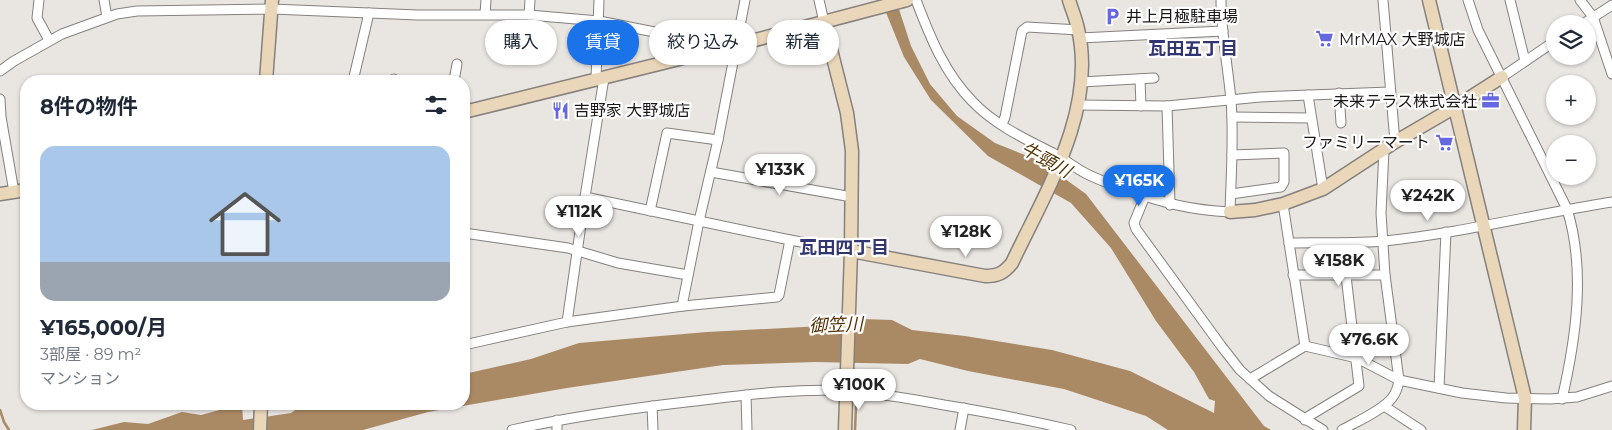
<!DOCTYPE html>
<html lang="ja">
<head>
<meta charset="utf-8">
<style>
	:root { --surface:#fff; --page:#f2f2f3; --text:#1f2937; --muted:#747a83; --line:#e0e1e3; --accent:#1a73e8 }
	body { margin:0; font-family:Montserrat,"Noto Sans JP",sans-serif; background:var(--page); color:var(--text); height:100vh; display:flex; flex-direction:column; font-size:19px; white-space:nowrap }
	* { box-sizing:border-box; margin:0 }
	p { font-size:16px; color:var(--muted) }
	.icon { flex:none; width:28px; height:28px; fill:none; stroke:currentColor; stroke-width:2; stroke-linecap:round; stroke-linejoin:round }
	.map { position:relative; flex:1; overflow:hidden }
	.side { position:absolute; left:20px; top:75px; width:450px; height:335px; display:flex; flex-direction:column; background:var(--surface); border-radius:20px; box-shadow:0 1px 4px #0004 }
	.side>* { flex:none }
	.guide { position:absolute; left:485px; top:20px; width:475px; height:45px; display:flex; gap:10px }
	.fabs { position:absolute; left:1546px; top:15px; display:grid; gap:10px }
	.fabs a { display:grid; place-items:center; width:50px; height:50px; border-radius:50%; background:var(--surface); box-shadow:0 1px 4px #0004; font-size:25px }
	.price { position:absolute; translate:-50% -42px; padding:0 11px; border-radius:18px; background:#fff; color:#222; font-size:16px; line-height:32px; filter:drop-shadow(0 1px 2px #0008) }
	.price::after { content:''; position:absolute; left:50%; top:30px; width:15px; height:11px; margin-left:-8px; background:inherit; clip-path:polygon(0 0,100% 0,50% 100%) }
	.price.on { background:var(--accent); color:#fff }
	ul { padding:0; list-style:none }
	li { display:grid; align-content:center; gap:10px; height:265px; padding:0 20px }
	li+li { border-top:1px solid var(--line) }
	li span { display:grid; place-items:center; height:155px; border-radius:15px; color:#555 }
	li>.icon { margin-inline-start:auto }
	span .icon { width:90px; height:90px; fill:#fffc; stroke-width:1 }
	li b { font-size:21px }
	h2 { display:flex; justify-content:space-between; align-items:center; height:60px; padding:0 20px; font-size:21px }
	.chip { padding:0 18px; border-radius:22px; background:var(--surface); box-shadow:0 1px 4px #0004; font-size:18px; line-height:45px }
	.chip.on { background:var(--accent); color:#fff }
	.map>svg:first-child { display:block }
</style>
</head>
<body>
<div class="map">
<svg width="1612" height="430" viewBox="0 0 1612 430">
	<rect width="100%" height="100%" fill="#e9e5e1"/>
	<!-- water -->
	<polygon fill="#aa8965" points="881,0 896,0 911,46 930,84 957,116 995,143 1040,161 1086,194 1264,426 1271,430 1168,430 1146,416 1064,389 968,371 920,359 908,364 815,362 723,365 567,388 428,412 363,430 92,430 124,422 148,424 182,412 201,415 242,404 243,420 291,413 304,404 464,404 464,374 531,359 579,343 707,332 822,326 862,319 892,320 912,330 965,336 1052,350 1130,371 1214,413 1215,401 1209,399 1194,372 1156,321 1111,248 1071,203 988,156 931,100 904,57"/>
	<g fill="none" stroke-linecap="round" stroke-linejoin="round">
		<!-- stream -->
		<g stroke="#aa8965" stroke-width="2.5">
			<polyline points="0,410 4,422 9,430"/>
			<polyline points="855,430 856,406"/>
		</g>
		<defs>
			<g id="street">
				<polyline points="39,0 37,18 49,40"/>
				<polyline points="104,0 107,17"/>
				<polyline points="819,0 824,22"/>
				<path d="M916 0C930 37 945 74 973 102 995 125 1025 139 1053 153 1064 159 1074 167 1085 173 1098 180 1113 185 1127 190 1164 203 1190 210 1230 212 1231 175 1234 137 1231 100 1228 67 1221 33 1221 0"/>
				<polyline points="1383,0 1395,142"/>
				<path d="M1468 0 1478 30 1567 209C1586 270 1576 338 1562 399"/>
				<polyline points="1510,0 1525,61"/>
				<polyline points="1580,0 1593,17 1612,74"/>
				<polyline points="485,14 486,0"/>
				<polyline points="529,15 530,0"/>
				<polyline points="1583,24 1612,5"/>
				<polyline points="1080,38 1223,31"/>
				<polyline points="0,71 14,61 62,34 117,14 137,11 272,9 418,15 529,15 599,21 695,40 701,46 705,52"/>
				<polyline points="1502,77 1555,41"/>
				<polyline points="596,79 599,0"/>
				<polyline points="1140,79 1141,106"/>
				<polyline points="353,81 369,13"/>
				<polyline points="394,81 394,79"/>
				<polyline points="454,81 457,64"/>
				<polyline points="1081,82 1154,78"/>
				<polyline points="1339,93 1341,123"/>
				<polyline points="1308,95 1323,189"/>
				<polyline points="0,99 1,117 14,192"/>
				<polyline points="1078,105 1167,106 1260,97 1390,92"/>
				<polyline points="1167,106 1170,205"/>
				<polyline points="1232,117 1311,118"/>
				<polyline points="1002,124 1005,117 1022,31 1027,27 1079,30"/>
				<polyline points="711,172 852,197"/>
				<polyline points="1231,194 1281,187 1284,182 1284,153 1232,155"/>
				<polyline points="1145,196 1134,223 1136,229 1222,347 1240,370 1269,396 1323,430"/>
				<polyline points="585,197 790,240 851,251"/>
				<polyline points="1283,204 1305,346"/>
				<polyline points="650,211 667,133 718,140"/>
				<polyline points="464,233 568,248 618,263 688,275"/>
				<path d="M1289 243C1320 242 1352 244 1384 241 1461 233 1536 214 1612 202"/>
				<polyline points="1293,275 1385,275"/>
				<polyline points="683,306 683,301 699,221 718,140 745,0"/>
				<polyline points="567,322 585,197 604,78"/>
				<polyline points="464,345 567,322 683,306 777,297 779,295 790,240"/>
				<polyline points="1250,379 1305,346 1357,358 1399,380 1462,393 1506,398 1550,399 1577,397 1612,386"/>
				<polyline points="1439,388 1446,232"/>
				<polyline points="746,395 747,430"/>
				<polyline points="652,406 653,430"/>
				<polyline points="1384,406 1421,430"/>
				<polyline points="557,420 557,430"/>
				<polyline points="1305,420 1309,416 1359,386 1346,276"/>
				<path d="M512 430C573 416 633 408 695 401 746 395 796 388 847 391 880 393 912 399 944 405 987 412 1029 420 1071 430"/>
				<polyline points="960,430 964,408"/>
				<path d="M1342 430C1356 422 1383 410 1392 398 1396 393 1398 387 1399 380L1385 275 1381 213 1384 150"/>
			</g>
			<g id="secondary">
				<polyline points="1429,0 1525,398 1524,430"/>
				<polyline points="824,22 847,113 852,151 851,251 845,430"/>
				<polyline points="266,81 272,0"/>
				<polyline points="464,112 736,45 907,0"/>
				<polyline points="0,194 26,190"/>
				<polyline points="1230,212 1255,210 1283,204 1323,189 1395,142 1455,107 1502,77"/>
				<path d="M851 251 985 276C998 276 1004 273 1012 263 1045 193 1097 110 1078 29 1076 19 1072 10 1069 0"/>
				<polyline points="260,430 261,404"/>
			</g>
		</defs>
		<!-- street casing -->
		<use href="#street" stroke="#85817e" stroke-width="11"/>
		<!-- secondary casing -->
		<use href="#secondary" stroke="#85817e" stroke-width="15"/>
		<!-- street -->
		<use href="#street" stroke="#fff" stroke-width="9"/>
		<!-- secondary -->
		<use href="#secondary" stroke="#ead6b8" stroke-width="12"/>
	</g>
	<!-- icons -->
	<defs>
		<symbol id="parking-bare" viewBox="-9 -9 18 18"><path d="M-3.5-5.5H1a3.5 3.5 0 0 1 0 7H-1V5.5H-3.5ZM-1-3.4V-.6H.8a1.4 1.4 0 0 0 0-2.8Z" fill="#6668e1" stroke="#fff" stroke-width="2.5" paint-order="stroke"/></symbol>
		<symbol id="supermarket-bare" viewBox="-9 -9 18 18"><path d="M-6-5.5h2.5l.6 2H6L4.5 2H-2.5L-4.4-4H-6ZM-1.5 3.2a1.3 1.3 0 1 0 .1 0ZM3 3.2a1.3 1.3 0 1 0 .1 0Z" fill="#6668e1" stroke="#fff" stroke-width="2.5" paint-order="stroke"/></symbol>
		<symbol id="office-bare" viewBox="-9 -9 18 18"><path d="M-6-3h4V-5.5h4V-3h4V5H-6ZM-1-4.5V-3h2v-1.5ZM-6 0V1H6V0Z" fill="#6668e1" stroke="#fff" stroke-width="2.5" paint-order="stroke"/></symbol>
		<symbol id="restaurant-bare" viewBox="-9 -9 18 18"><path d="M-5-6h1v4h1v-4h1v4h1v-4h1v5L-1.5 .5V6h-2V.5L-5-1ZM5-6V6H3V1.5H1.5Q1.5-4 5-6Z" fill="#6668e1" stroke="#fff" stroke-width="2.5" paint-order="stroke"/></symbol>
	</defs>
	<g fill-rule="evenodd">
		<use href="#parking-bare" x="1100" y="4" width="25" height="25"/>
		<use href="#supermarket-bare" x="1312" y="26" width="25" height="25"/>
		<use href="#office-bare" x="1478" y="88" width="25" height="25"/>
		<use href="#restaurant-bare" x="548" y="98" width="25" height="25"/>
		<use href="#supermarket-bare" x="1432" y="130" width="25" height="25"/>
	</g>
	<g text-anchor="middle" stroke-width="4.5" stroke-linejoin="round" paint-order="stroke">
		<!-- poi labels -->
		<g font-size="16" fill="#191816" stroke="#fff" text-anchor="start">
			<text x="1126" y="22">井上月極駐車場</text>
			<text x="1339" y="45">MrMAX 大野城店</text>
			<text x="1477" y="107" text-anchor="end">未来テラス株式会社</text>
			<text x="574" y="116">吉野家 大野城店</text>
			<text x="1430" y="148" text-anchor="end">ファミリーマート</text>
		</g>
		<!-- neighbourhood labels -->
		<g font-size="18" font-weight="bold" fill="#333570" stroke="#fff">
			<text x="1193" y="55">瓦田五丁目</text>
			<text x="844" y="254">瓦田四丁目</text>
		</g>
		<!-- water labels -->
		<g font-size="18" font-style="italic" fill="#533201" stroke="#fff">
			<text transform="translate(1046 160) rotate(29)" y="6">牛頸川</text>
			<text transform="translate(836 325) rotate(-2)" y="6">御笠川</text>
		</g>
	</g>
</svg>
<div class="fabs">
<a><svg class="icon" aria-label="layers" viewBox="0 0 24 24"><path d="M12 4l9 5-9 5-9-5zM3 14l9 5 9-5"/></svg></a>
<a>+</a>
<a>−</a>
</div>
<b class="price" style="left:780px;top:196px">¥133K</b>
<b class="price on" style="left:1139px;top:207px">¥165K</b>
<b class="price" style="left:1428px;top:222px">¥242K</b>
<b class="price" style="left:579px;top:238px">¥112K</b>
<b class="price" style="left:966px;top:258px">¥128K</b>
<b class="price" style="left:1339px;top:287px">¥158K</b>
<b class="price" style="left:1369px;top:366px">¥76.6K</b>
<b class="price" style="left:859px;top:411px">¥100K</b>
<div class="guide">
<a class="chip">購入</a>
<a class="chip on">賃貸</a>
<a class="chip">絞り込み</a>
<a class="chip">新着</a>
</div>
<section class="side">
<h2>8件の物件<svg class="icon" aria-label="filters" viewBox="0 0 24 24"><path d="M4 7h16M4 17h16"/><circle cx="9" cy="7" r="2"/><circle cx="15" cy="17" r="2"/></svg></h2>
<ul>
<li><span style="background:linear-gradient(#a9c7e8 75%,#9aa5b1 0)"><svg class="icon" aria-label="home" viewBox="0 0 24 24"><path d="M3 11l9-7 9 7M6 9v11h12V9"/></svg></span><div><b>¥165,000/月</b><p>3部屋 · 89 m²</p><p>マンション</p></div></li>
</ul>
</section>
</div>
</body>
</html>
